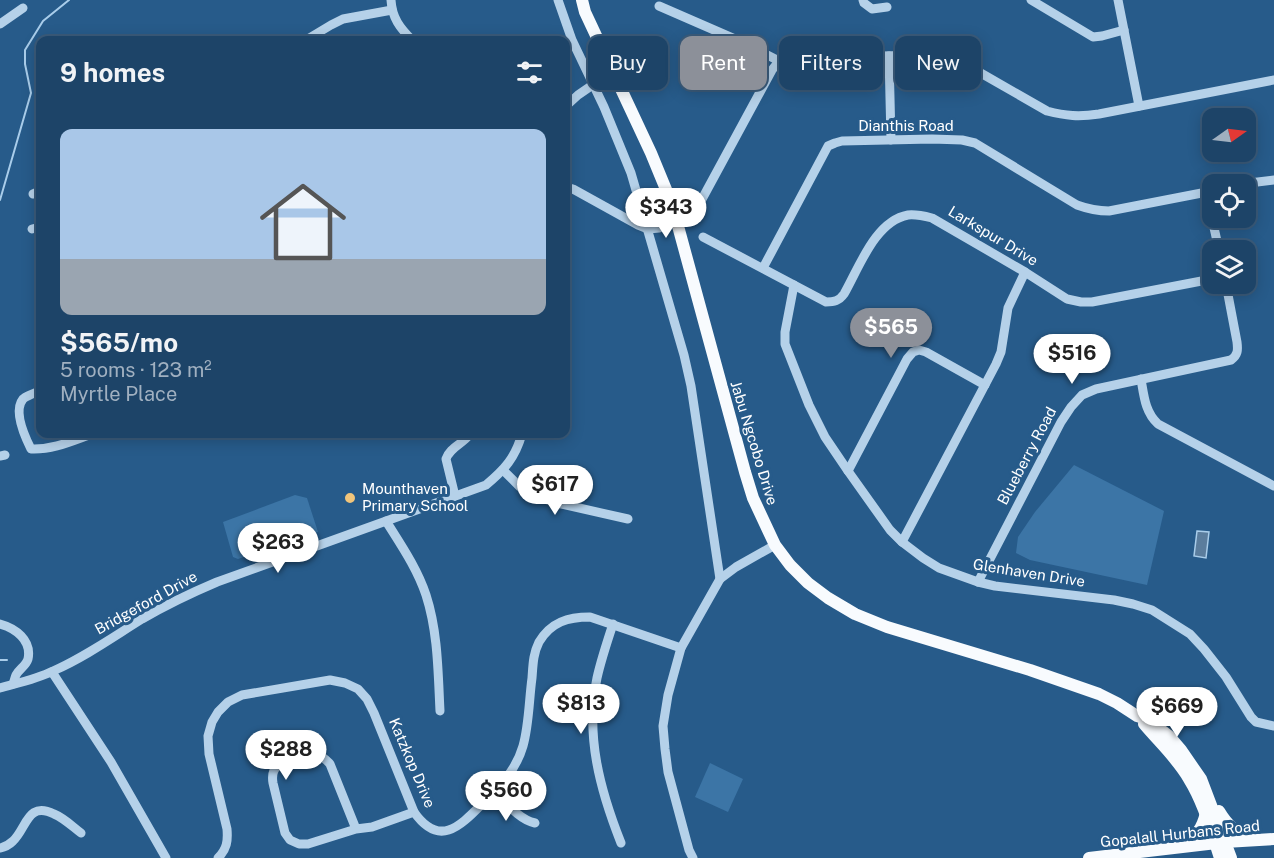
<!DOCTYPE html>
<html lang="en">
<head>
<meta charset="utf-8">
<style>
	:root { --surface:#1d4468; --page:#2a4e71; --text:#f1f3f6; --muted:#a0b0c0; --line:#3b5c7c; --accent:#8c9099 }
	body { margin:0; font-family:"Public Sans",sans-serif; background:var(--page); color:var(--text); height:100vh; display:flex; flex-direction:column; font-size:22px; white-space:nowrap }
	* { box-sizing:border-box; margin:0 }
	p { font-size:20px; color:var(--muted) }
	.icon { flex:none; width:33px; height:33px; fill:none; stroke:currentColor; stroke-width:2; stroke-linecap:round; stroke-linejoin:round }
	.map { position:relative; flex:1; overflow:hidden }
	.sheet { position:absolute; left:36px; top:36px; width:534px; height:402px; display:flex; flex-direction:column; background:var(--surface); border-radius:12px; box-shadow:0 3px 15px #0003,0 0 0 2px var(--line) }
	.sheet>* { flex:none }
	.banner { position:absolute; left:588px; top:36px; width:570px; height:54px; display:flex; gap:12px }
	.needle { width:39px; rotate:76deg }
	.buttons { position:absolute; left:1202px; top:108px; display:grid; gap:12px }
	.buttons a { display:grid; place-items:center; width:54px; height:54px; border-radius:12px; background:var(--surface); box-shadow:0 3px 15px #0003,0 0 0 2px var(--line); font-size:30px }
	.price { position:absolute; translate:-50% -51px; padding:0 14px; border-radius:21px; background:#fff; color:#222; font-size:20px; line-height:39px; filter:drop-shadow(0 2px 3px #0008) }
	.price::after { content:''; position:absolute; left:50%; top:36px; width:18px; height:14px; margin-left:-9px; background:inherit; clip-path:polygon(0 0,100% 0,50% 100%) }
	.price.active { background:var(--accent); color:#fff }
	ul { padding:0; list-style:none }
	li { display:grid; align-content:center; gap:12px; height:318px; padding:0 24px }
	li span { display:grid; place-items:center; height:186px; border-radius:12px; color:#555 }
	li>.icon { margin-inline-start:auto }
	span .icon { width:108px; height:108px; fill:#fffc; stroke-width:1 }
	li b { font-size:26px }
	h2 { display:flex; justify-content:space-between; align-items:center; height:72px; padding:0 24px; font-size:26px }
	.chip { padding:0 21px; border-radius:12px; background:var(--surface); box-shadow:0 3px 15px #0003,0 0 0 2px var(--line); font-size:21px; line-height:54px }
	.chip.active { background:var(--accent); color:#fff }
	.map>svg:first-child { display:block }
</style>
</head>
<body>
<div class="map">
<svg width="1274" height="858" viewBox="0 0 1274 858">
	<rect width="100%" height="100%" fill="#275b8a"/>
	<!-- green -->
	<g fill="#3c75a6">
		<polygon points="1074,465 1164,511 1147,585 1030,560 1016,553 1018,537 1035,512"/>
		<polygon points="295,495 307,498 318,532 238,559 233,557 223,522"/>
		<polygon points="710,763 743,779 728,812 695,797"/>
	</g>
	<!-- water -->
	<polygon fill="#5b7d9d" stroke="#a9cdea" stroke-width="1.5" points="1197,531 1209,532 1206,558 1194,556"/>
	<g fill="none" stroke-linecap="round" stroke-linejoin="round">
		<!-- stream -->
		<g stroke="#a9cdea" stroke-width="2">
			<polyline points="0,200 31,93 25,64 25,50 43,21 69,0"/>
			<polyline points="0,660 7,660"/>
		</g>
		<!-- minor -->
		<g stroke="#b5d1e9" stroke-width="9">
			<path d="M391 0C392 18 400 28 412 40"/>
			<polyline points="558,0 572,40 604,107 631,173 684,355 691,386 720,579"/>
			<polyline points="863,0 864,3 872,9 887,7"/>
			<polyline points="1031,0 1093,37 1102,36 1124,30"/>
			<polyline points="1118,0 1139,106"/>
			<polyline points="659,6 744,43 779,61"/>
			<polyline points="0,24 23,8"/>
			<polyline points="306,40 331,25 343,19 392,10"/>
			<polyline points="889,56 891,140"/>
			<polyline points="566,106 578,95 594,84"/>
			<polyline points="1241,184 1274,180"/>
			<path d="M566 187 573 189 638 225 648 229 659 228 677 221 692 211 701 201 772 70 779 61 787 58 926 55 944 57 965 64 1047 111C1066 116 1079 117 1099 114L1274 80"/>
			<polyline points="1206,192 1219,250"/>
			<polyline points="33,194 40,191"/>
			<polyline points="32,229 40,227"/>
			<path d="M703 237 826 302C834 302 839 301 844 294 859 268 875 221 908 215 916 214 924 216 932 218L1025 272 1067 299 1081 302H1092L1212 279"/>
			<path d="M763 268 828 146 835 143 842 141 932 139 962 140 975 143 1077 205C1088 209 1097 211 1109 211L1212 191"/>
			<polyline points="794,285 785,332 785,344 809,405 825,437 848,471 890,530 902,542 923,558 939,568 978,582 995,586 1114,600 1133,604 1152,610 1190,634 1204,649 1226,677 1251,717 1256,722 1274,726"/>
			<path d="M1141 379C1144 396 1145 412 1158 424L1274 486"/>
			<path d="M40 391C35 393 28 395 23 399 13 411 25 437 31 449 53 450 72 441 92 434"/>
			<polyline points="0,456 5,455"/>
			<polyline points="503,470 520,487 533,495 557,503 628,519"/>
			<polyline points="848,471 907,359 913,352 919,350 926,352 985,385"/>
			<path d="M455 496 446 459C450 447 463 444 470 434"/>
			<path d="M386 521C401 545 417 568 426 595 438 632 438 672 440 711"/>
			<polyline points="902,542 996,364 1001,352 1008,308 1025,272"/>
			<path d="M978 582 1061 422 1071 407 1082 395 1096 389 1231 360C1238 355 1238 350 1237 342L1226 284"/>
			<path d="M0 624C15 628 32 640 28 659 26 666 19 669 16 675 15 677 14 682 13 684"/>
			<path d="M613 624C607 642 601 660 597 678 585 735 600 790 621 843"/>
			<polyline points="52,672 111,762 166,858"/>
			<path d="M0 688C18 683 37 679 53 671 85 657 113 637 142 619 166 605 191 593 217 582L486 485C505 469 515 458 522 434"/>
			<path d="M495 791C507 803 518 819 535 823"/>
			<path d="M356 829 330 764C327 761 324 757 319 756 312 755 283 761 278 766 272 770 272 777 273 783L285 833 290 840 299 844H308L356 829 372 827 414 812"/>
			<path d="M0 848C5 847 9 845 13 841 27 828 27 801 54 814 64 818 73 827 81 833"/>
			<path d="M218 858C227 849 228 841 227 829L209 754 208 736 212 722 218 712 228 702 242 695 330 680 345 683 358 689 367 699 374 713 414 812C440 849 461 825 484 802 501 785 516 770 523 746 529 725 529 700 532 678 533 665 533 654 539 642 551 622 568 617 590 617L681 648"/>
			<polyline points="693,858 689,850 668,772 665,749 663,726 668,695 681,648 720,579 736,567 775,545"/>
		</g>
		<!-- major -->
		<g stroke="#f8fbfe" stroke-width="12">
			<polyline points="582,0 585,12 651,153 672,204 745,472 753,498 775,545 790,565 808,583 828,598 855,614 887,627 1030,670 1099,694 1117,703 1137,716 1147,719 1169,736 1181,750 1201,779 1231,858"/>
			<path d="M1144 724C1159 742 1177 758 1189 779 1204 803 1211 831 1220 858"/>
			<path d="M1219 811C1228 826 1237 834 1253 839"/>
			<path d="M1182 844C1197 836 1202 829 1206 813"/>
			<polyline points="1089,858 1225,842 1274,839"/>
		</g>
	</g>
	<!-- markers -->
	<circle fill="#f1c57b" stroke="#275b8a" stroke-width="2" cx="350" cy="498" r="6"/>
	<g text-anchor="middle" stroke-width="6" stroke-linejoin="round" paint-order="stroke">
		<!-- street labels -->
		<g font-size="15" fill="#fff" stroke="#275b8a">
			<text x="906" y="131">Dianthis Road</text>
			<text transform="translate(993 236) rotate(31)" y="5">Larkspur Drive</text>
			<text transform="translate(754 443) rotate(73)" y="5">Jabu Ngcobo Drive</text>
			<text transform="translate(1027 456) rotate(-62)" y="5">Blueberry Road</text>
			<text transform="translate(1029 573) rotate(9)" y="5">Glenhaven Drive</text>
			<text transform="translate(146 603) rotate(-29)" y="5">Bridgeford Drive</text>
			<text transform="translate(412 763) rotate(67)" y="5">Katzkop Drive</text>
			<text transform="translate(1180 834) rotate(-6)" y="5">Gopalall Hurbans Road</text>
		</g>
		<!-- poi labels -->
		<g font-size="15" fill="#fff" stroke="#275b8a" text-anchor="start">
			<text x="362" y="494">Mounthaven<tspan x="362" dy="17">Primary School</tspan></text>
		</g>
	</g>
</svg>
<div class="buttons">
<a><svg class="needle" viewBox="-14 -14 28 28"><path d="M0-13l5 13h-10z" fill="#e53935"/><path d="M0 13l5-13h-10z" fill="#a0b0c0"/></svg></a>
<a><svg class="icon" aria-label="locate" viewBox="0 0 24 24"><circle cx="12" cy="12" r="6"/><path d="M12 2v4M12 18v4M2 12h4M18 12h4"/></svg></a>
<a><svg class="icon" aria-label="layers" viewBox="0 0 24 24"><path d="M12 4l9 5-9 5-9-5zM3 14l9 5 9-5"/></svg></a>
</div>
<b class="price" style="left:666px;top:239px">$343</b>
<b class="price active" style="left:891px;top:359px">$565</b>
<b class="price" style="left:1072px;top:385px">$516</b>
<b class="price" style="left:555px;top:516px">$617</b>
<b class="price" style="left:278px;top:574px">$263</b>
<b class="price" style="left:581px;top:735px">$813</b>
<b class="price" style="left:1177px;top:738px">$669</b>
<b class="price" style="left:286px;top:781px">$288</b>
<b class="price" style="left:506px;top:822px">$560</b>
<div class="banner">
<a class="chip">Buy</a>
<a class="chip active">Rent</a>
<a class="chip">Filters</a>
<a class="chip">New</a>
</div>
<section class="sheet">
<h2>9 homes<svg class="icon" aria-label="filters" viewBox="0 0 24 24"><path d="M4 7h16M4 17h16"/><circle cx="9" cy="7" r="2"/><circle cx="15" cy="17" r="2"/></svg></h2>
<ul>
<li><span style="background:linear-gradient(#a9c7e8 70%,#9aa5b1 0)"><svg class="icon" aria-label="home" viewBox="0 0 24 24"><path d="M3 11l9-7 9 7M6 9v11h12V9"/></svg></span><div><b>$565/mo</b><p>5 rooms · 123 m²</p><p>Myrtle Place</p></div></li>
</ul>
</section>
</div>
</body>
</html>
